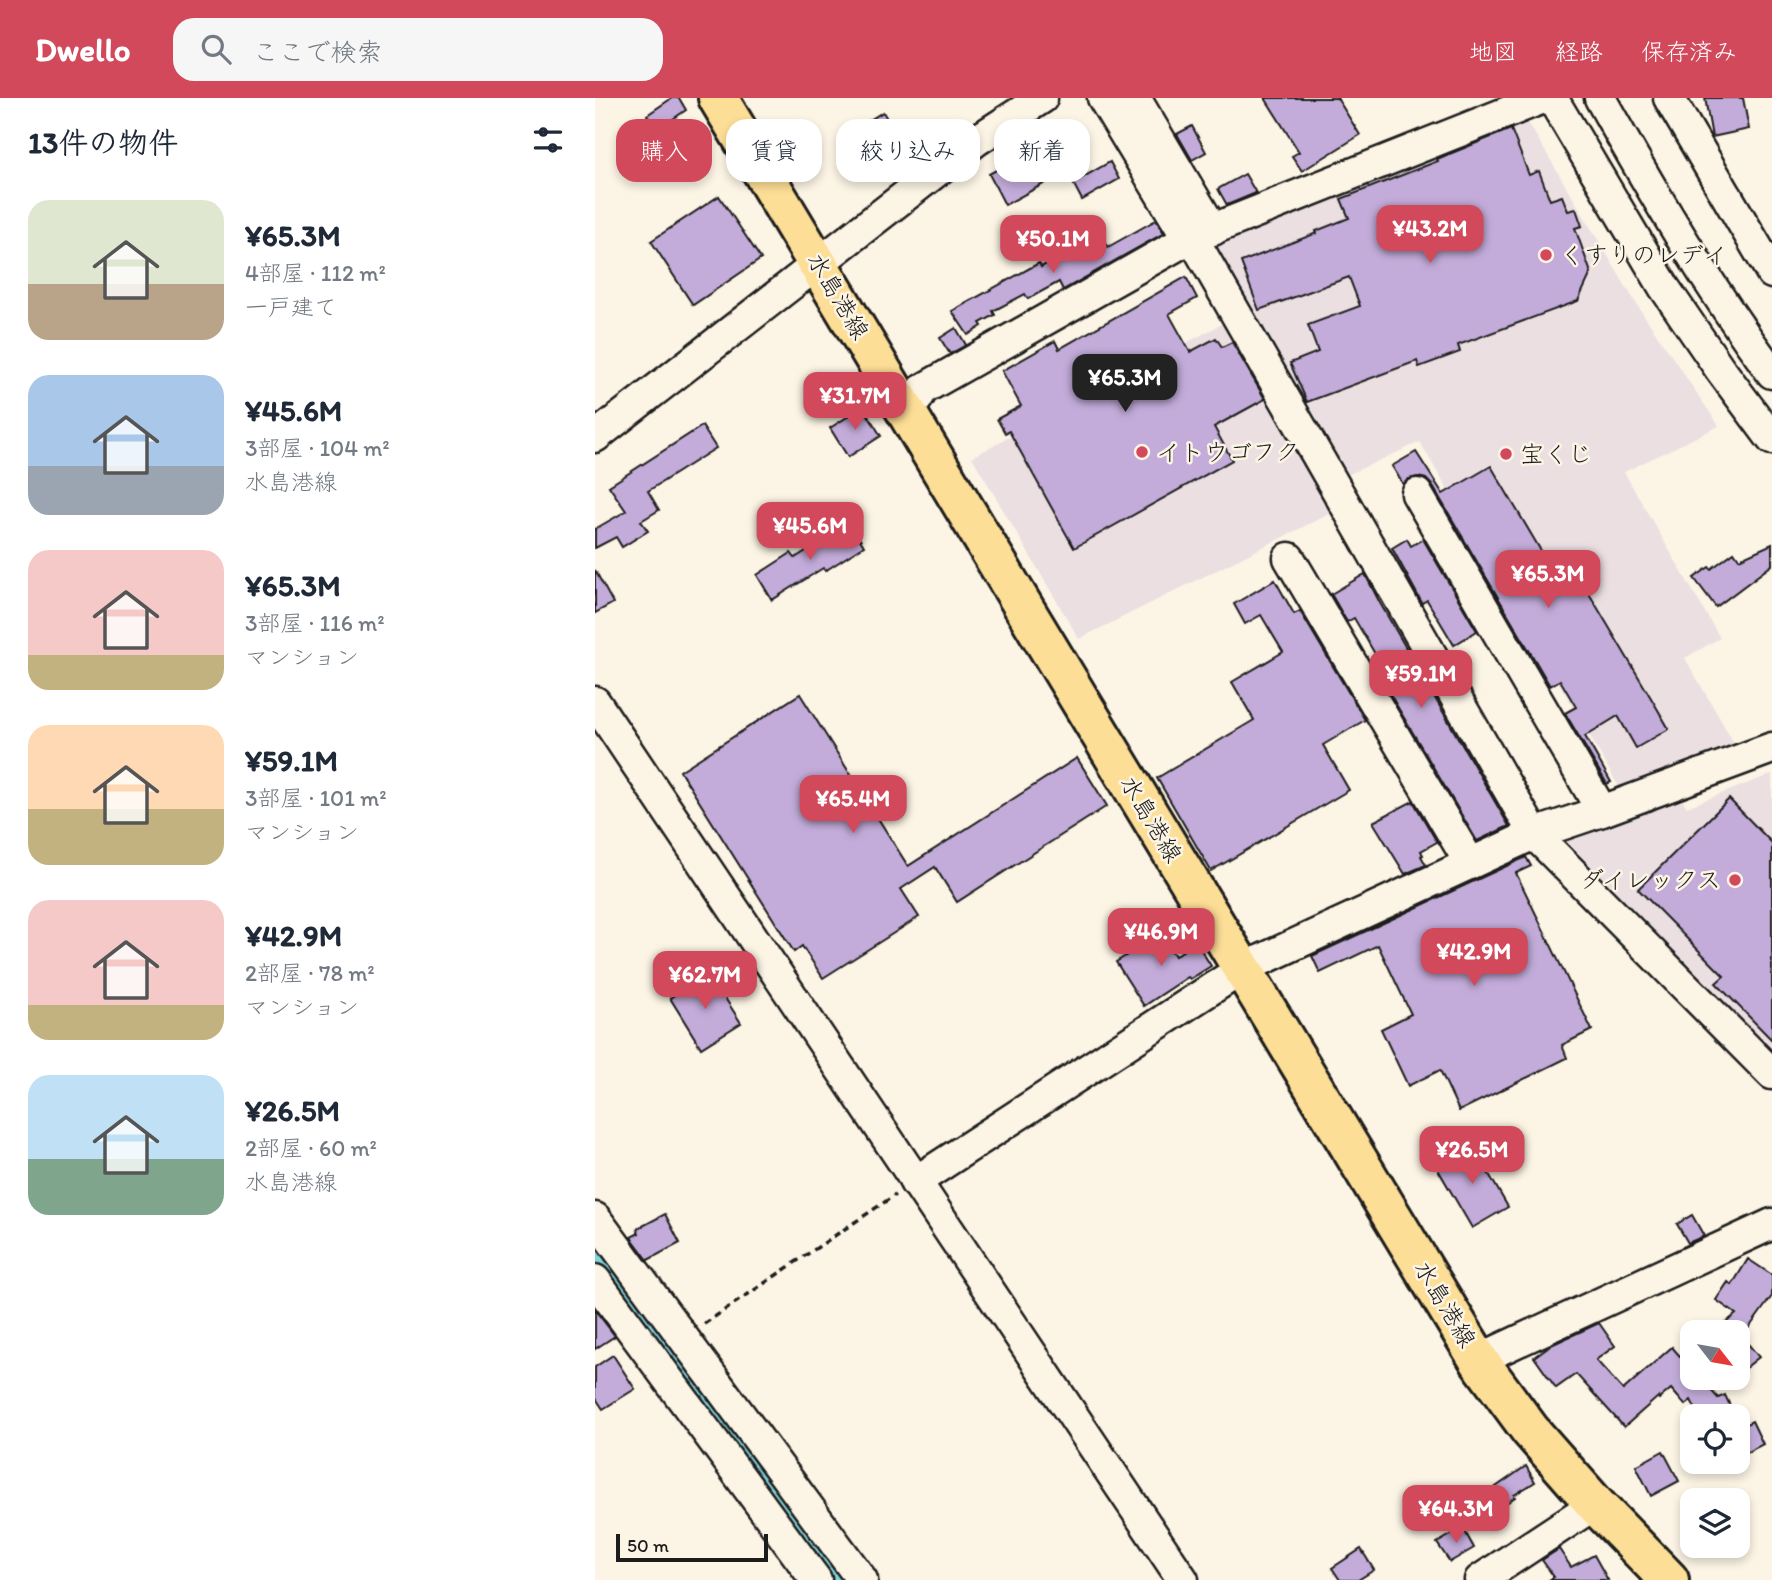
<!DOCTYPE html>
<html lang="ja">
<head>
<meta charset="utf-8">
<style>
	:root { --surface:#fff; --page:#f6f6f7; --text:#1f2937; --muted:#747a83; --accent:#d1495b }
	body { margin:0; font-family:Itim,"Klee One",sans-serif; background:var(--page); color:var(--text); height:100vh; display:flex; flex-direction:column; font-size:26px; white-space:nowrap }
	* { box-sizing:border-box; margin:0 }
	p { font-size:23px; color:var(--muted) }
	.icon { flex:none; width:38px; height:38px; fill:none; stroke:currentColor; stroke-width:2; stroke-linecap:round; stroke-linejoin:round }
	.map { position:relative; flex:1; overflow:hidden }
	.sheet { display:flex; flex-direction:column; background:var(--surface); width:595px }
	.sheet>* { flex:none }
	.banner { position:absolute; left:21px; top:21px; width:665px; height:63px; display:flex; gap:14px }
	.needle { width:46px; rotate:121deg }
	.buttons { position:absolute; left:1085px; top:1222px; display:grid; gap:14px }
	.buttons a { display:grid; place-items:center; width:70px; height:70px; border-radius:14px; background:var(--surface); box-shadow:0 4px 10px #0003; font-size:35px }
	.scale { position:absolute; left:21px; bottom:18px; width:152px; box-sizing:border-box; padding-left:7px; border:4px solid #1c1c1c; border-top:0; font-size:19px; line-height:24px; white-space:nowrap; color:#1c1c1c; -webkit-text-stroke:5px #fcf5e5; paint-order:stroke }
	.price { position:absolute; translate:-50% -60px; padding:0 16px; border-radius:14px; background:var(--accent); color:#fff; font-size:23px; line-height:46px; filter:drop-shadow(0 2px 4px #0008) }
	.price::after { content:''; position:absolute; left:50%; top:42px; width:21px; height:16px; margin-left:-10px; background:inherit; clip-path:polygon(0 0,100% 0,50% 100%) }
	.price.selected { background:#222; color:#fff }
	ul { padding:0; list-style:none }
	li { display:flex; align-items:center; gap:21px; height:175px; padding:0 28px }
	li span { display:grid; place-items:center; flex:none; width:196px; height:140px; border-radius:21px; color:#555 }
	li>.icon { margin-inline-start:auto }
	span .icon { width:84px; height:84px; fill:#fffc; stroke-width:1 }
	li b { font-size:30px }
	h2 { display:flex; justify-content:space-between; align-items:center; height:84px; padding:0 28px; font-size:30px }
	.pill { padding:0 24px; border-radius:21px; background:var(--surface); box-shadow:0 4px 10px #0003; font-size:24px; line-height:63px }
	.pill.selected { background:var(--accent); color:#fff }
	header { display:flex; align-items:center; gap:42px; box-sizing:border-box; height:98px; padding:0 35px; background:var(--accent); color:#fff }
	header strong { font-size:33px }
	nav { display:flex; gap:38px; margin-inline-start:auto; font-size:24px }
	.search { width:490px; height:63px; background:var(--page); display:flex; align-items:center; gap:18px; box-sizing:border-box; padding:0 24px; border-radius:21px; color:var(--muted); font-size:26px }
	main { display:flex; flex:1; min-height:0 }
	.map>svg:first-child { display:block }
</style>
</head>
<body>
<header>
<strong>Dwello</strong>
<div class="search"><svg class="icon" aria-label="search" viewBox="0 0 24 24"><circle cx="10" cy="10" r="6"/><path d="M15 15l6 6"/></svg>ここで検索</div>
<nav><a>地図</a><a>経路</a><a>保存済み</a></nav>
</header>
<main>
<section class="sheet">
<h2>13件の物件<svg class="icon" aria-label="filters" viewBox="0 0 24 24"><path d="M4 7h16M4 17h16"/><circle cx="9" cy="7" r="2"/><circle cx="15" cy="17" r="2"/></svg></h2>
<ul>
<li><span style="background:linear-gradient(#dfe7d0 60%,#b9a48a 0)"><svg class="icon" aria-label="home" viewBox="0 0 24 24"><path d="M3 11l9-7 9 7M6 9v11h12V9"/></svg></span><div><b>¥65.3M</b><p>4部屋 · 112 m²</p><p>一戸建て</p></div></li>
<li><span style="background:linear-gradient(#a9c7e8 65%,#9aa5b1 0)"><svg class="icon" aria-label="home" viewBox="0 0 24 24"><path d="M3 11l9-7 9 7M6 9v11h12V9"/></svg></span><div><b>¥45.6M</b><p>3部屋 · 104 m²</p><p>水島港線</p></div></li>
<li><span style="background:linear-gradient(#f6c9c9 75%,#c2b280 0)"><svg class="icon" aria-label="home" viewBox="0 0 24 24"><path d="M3 11l9-7 9 7M6 9v11h12V9"/></svg></span><div><b>¥65.3M</b><p>3部屋 · 116 m²</p><p>マンション</p></div></li>
<li><span style="background:linear-gradient(#ffd9b3 60%,#c2b280 0)"><svg class="icon" aria-label="home" viewBox="0 0 24 24"><path d="M3 11l9-7 9 7M6 9v11h12V9"/></svg></span><div><b>¥59.1M</b><p>3部屋 · 101 m²</p><p>マンション</p></div></li>
<li><span style="background:linear-gradient(#f6c9c9 75%,#c2b280 0)"><svg class="icon" aria-label="home" viewBox="0 0 24 24"><path d="M3 11l9-7 9 7M6 9v11h12V9"/></svg></span><div><b>¥42.9M</b><p>2部屋 · 78 m²</p><p>マンション</p></div></li>
<li><span style="background:linear-gradient(#bfe0f5 60%,#7fa58c 0)"><svg class="icon" aria-label="home" viewBox="0 0 24 24"><path d="M3 11l9-7 9 7M6 9v11h12V9"/></svg></span><div><b>¥26.5M</b><p>2部屋 · 60 m²</p><p>水島港線</p></div></li>
</ul>
</section>
<div class="map">
<svg width="1177" height="1482" viewBox="0 0 1177 1482">
	<rect width="100%" height="100%" fill="#fcf5e5"/>
	<filter id="ink" filterUnits="userSpaceOnUse"><feTurbulence type="fractalNoise" baseFrequency=".0143" numOctaves="2"/><feDisplacementMap in="SourceGraphic" scale="14" xChannelSelector="R" yChannelSelector="G"/><feConvolveMatrix kernelMatrix="1 2 1 2 8 2 1 2 1" color-interpolation-filters="sRGB"/></filter>
	<g filter="url(#ink)">
		<!-- built -->
		<g fill="#ebdfe2">
			<polygon points="928,16 1042,207 1124,328 1029,374 1125,540 1090,560 1139,645 1027,694 825,344 750,378 746,410 484,541 377,359 653,212 612,139"/>
			<polygon points="1177,676 1177,953 963,734 1088,703 1092,709"/>
		</g>
		<g fill="none" stroke-linecap="round" stroke-linejoin="round">
			<!-- river -->
			<polyline stroke="#83d4dd" stroke-width="37" points="0,1148 247,1482"/>
		</g>
		<!-- building -->
		<g fill="#c3acda" stroke="#1c1c1c" stroke-width="2">
			<polygon points="77,0 84,0 91,12 62,32 52,17"/>
			<polygon points="670,0 742,0 765,37 707,73 697,58 704,54"/>
			<polygon points="1110,0 1148,0 1154,31 1117,39"/>
			<polygon points="288,14 309,49 276,69 255,34"/>
			<polygon points="597,28 611,54 597,62 582,36"/>
			<polygon points="916,31 934,77 944,73 955,102 967,98 973,113 981,111 987,128 980,130 996,175 983,203 863,247 865,254 824,269 822,263 712,304 695,265 723,254 713,227 765,208 754,179 664,212 646,164 722,135 721,133 754,120 746,101 843,63 842,61"/>
			<polygon points="438,52 454,83 410,107 394,76"/>
			<polygon points="515,64 524,81 487,102 478,85"/>
			<polygon points="650,76 661,95 632,107 623,91"/>
			<polygon points="124,98 166,161 98,207 56,143"/>
			<polygon points="561,122 569,135 468,192 464,184 433,201 430,196 398,213 400,217 385,225 387,228 373,237 357,213 444,165 446,169 506,136 513,149"/>
			<polygon points="591,179 602,200 574,216 595,254 621,240 627,249 637,244 670,301 619,329 637,362 479,450 414,333 410,335 402,321 426,308 407,273 460,243 464,251"/>
			<polygon points="361,230 371,247 355,256 345,240"/>
			<polygon points="268,309 286,338 253,359 235,330"/>
			<polygon points="107,328 121,350 53,393 64,412 46,423 53,433 27,449 21,439 0,450 0,431 31,413 14,388"/>
			<polygon points="821,354 848,396 896,368 959,475 976,465 1059,605 1074,631 1041,650 1023,618 990,638 1016,684 1012,686 970,615 981,609 965,582 955,588 837,387 831,381 823,379 814,381 808,386 797,368"/>
			<polygon points="255,425 269,448 230,473 228,470 177,502 162,477 196,455 200,460"/>
			<polygon points="812,441 816,448 828,441 882,533 859,547 832,502 827,505 797,450"/>
			<polygon points="1177,446 1177,467 1121,509 1099,480 1114,469 1116,471 1139,454 1144,461"/>
			<polygon points="0,472 18,505 0,515"/>
			<polygon points="770,476 785,505 914,728 882,743 783,576 790,573 759,520 752,524 736,496"/>
			<polygon points="680,482 699,516 705,513 770,622 728,647 754,692 616,773 562,680 659,622 637,584 688,554 666,517 650,526 639,506"/>
			<polygon points="205,596 313,768 482,660 512,708 362,804 340,769 306,791 324,819 228,880 207,848 199,854 85,673"/>
			<polygon points="1134,701 1177,745 1177,942 1121,885 1129,878 1043,791"/>
			<polygon points="818,703 842,744 826,753 828,757 826,758 831,767 810,776 778,724"/>
			<polygon points="931,759 936,768 921,775 997,932 967,947 972,960 864,1013 845,972 813,988 786,931 816,916 783,847 725,875 717,858"/>
			<polygon points="566,836 580,858 601,844 616,868 595,881 593,879 549,908 521,864"/>
			<polygon points="114,875 146,925 106,950 75,900"/>
			<polygon points="877,1047 913,1109 877,1130 841,1068"/>
			<polygon points="70,1116 85,1145 53,1162 36,1139 44,1135 42,1131"/>
			<polygon points="1097,1117 1109,1138 1093,1145 1082,1126"/>
			<polygon points="1153,1161 1177,1177 1177,1198 1151,1234 1143,1234 1164,1259 1143,1276 1143,1234 1120,1234 1141,1216 1121,1202 1133,1184 1137,1187"/>
			<polygon points="0,1212 20,1238 0,1251"/>
			<polygon points="1004,1225 1020,1248 1001,1262 1028,1292 1077,1249 1097,1272 1097,1279 1104,1279 1123,1300 1130,1297 1140,1318 1104,1318 1096,1302 1090,1307 1076,1291 1064,1301 1063,1299 1029,1329 981,1276 961,1290 939,1259 954,1248"/>
			<polygon points="18,1257 40,1291 8,1311 0,1299 0,1269"/>
			<polygon points="1157,1323 1168,1346 1143,1359 1143,1330"/>
			<polygon points="1068,1353 1084,1383 1056,1398 1041,1368"/>
			<polygon points="931,1368 940,1384 919,1397 920,1399 899,1414 888,1398"/>
			<polygon points="868,1430 879,1450 855,1464 842,1445"/>
			<polygon points="766,1451 779,1472 763,1482 745,1482 737,1470"/>
			<polygon points="964,1451 976,1469 999,1457 1013,1482 954,1482 959,1479 947,1462"/>
		</g>
		<g fill="none" stroke-linecap="round" stroke-linejoin="round">
			<defs>
				<g id="minor">
					<polyline points="508,0 593,141"/>
					<polyline points="540,0 618,132"/>
					<polyline points="957,0 1069,189 1125,271 1177,341"/>
					<path d="M1005 0C1058 95 1112 187 1177 275"/>
					<polyline points="1074,0 1177,175"/>
					<polyline points="597,139 939,736 1177,976"/>
					<polyline points="309,308 322,301 328,291 593,141 948,0"/>
					<polyline points="0,339 382,42 447,0"/>
					<polyline points="822,396 1007,713"/>
					<polyline points="694,460 875,765"/>
					<polyline points="0,604 588,1482"/>
					<polyline points="320,1084 630,882 664,863 939,736 1007,713 1177,650"/>
					<polyline points="0,1120 267,1482"/>
					<polyline points="0,1182 221,1482"/>
					<polyline points="885,1264 904,1252 1177,1126"/>
					<polyline points="885,1482 1000,1406"/>
				</g>
				<polyline id="major" points="123,0 428,508 885,1264 935,1332 1000,1406 1074,1482"/>
			</defs>
			<!-- minor casing -->
			<use href="#minor" stroke="#1c1c1c" stroke-width="35"/>
			<!-- major casing -->
			<use href="#major" stroke="#1c1c1c" stroke-width="44"/>
			<!-- path -->
			<polyline stroke="#1c1c1c" stroke-width="3.5" stroke-dasharray="7 5" stroke-linecap="butt" points="109,1226 300,1097"/>
			<!-- minor -->
			<use href="#minor" stroke="#fcf5e5" stroke-width="30"/>
			<!-- major -->
			<use href="#major" stroke="#fdde96" stroke-width="38"/>
		</g>
	</g>
	<!-- markers -->
	<g fill="#d1495b" stroke="#fcf5e5" stroke-width="2.5">
		<circle cx="951" cy="157" r="7"/>
		<circle cx="547" cy="354" r="7"/>
		<circle cx="911" cy="356" r="7"/>
		<circle cx="1140" cy="782" r="7"/>
	</g>
	<g text-anchor="middle" stroke-width="5" stroke-linejoin="round" paint-order="stroke">
		<!-- poi labels -->
		<g font-size="24" fill="#1c1c1c" stroke="#fcf5e5" text-anchor="start">
			<text x="965" y="165">くすりのレデイ</text>
			<text x="561" y="362">イトウゴフク</text>
			<text x="925" y="364">宝くじ</text>
			<text x="1126" y="790" text-anchor="end">ダイレックス</text>
		</g>
		<!-- street labels -->
		<g font-size="24" fill="#1c1c1c" stroke="#fcf5e5">
			<text transform="translate(243 198) rotate(59)" y="8">水島港線</text>
			<text transform="translate(556 721) rotate(59)" y="8">水島港線</text>
			<text transform="translate(850 1206) rotate(59)" y="8">水島港線</text>
		</g>
	</g>
</svg>
<div class="buttons">
<a><svg class="needle" viewBox="-14 -14 28 28"><path d="M0-13l5 13h-10z" fill="#e53935"/><path d="M0 13l5-13h-10z" fill="#747a83"/></svg></a>
<a><svg class="icon" aria-label="locate" viewBox="0 0 24 24"><circle cx="12" cy="12" r="6"/><path d="M12 2v4M12 18v4M2 12h4M18 12h4"/></svg></a>
<a><svg class="icon" aria-label="layers" viewBox="0 0 24 24"><path d="M12 4l9 5-9 5-9-5zM3 14l9 5 9-5"/></svg></a>
</div>
<div class="scale">50 m</div>
<b class="price" style="left:835px;top:167px">¥43.2M</b>
<b class="price" style="left:458px;top:177px">¥50.1M</b>
<b class="price selected" style="left:530px;top:316px">¥65.3M</b>
<b class="price" style="left:260px;top:334px">¥31.7M</b>
<b class="price" style="left:215px;top:464px">¥45.6M</b>
<b class="price" style="left:953px;top:512px">¥65.3M</b>
<b class="price" style="left:826px;top:612px">¥59.1M</b>
<b class="price" style="left:258px;top:737px">¥65.4M</b>
<b class="price" style="left:566px;top:870px">¥46.9M</b>
<b class="price" style="left:879px;top:890px">¥42.9M</b>
<b class="price" style="left:110px;top:913px">¥62.7M</b>
<b class="price" style="left:877px;top:1088px">¥26.5M</b>
<b class="price" style="left:861px;top:1447px">¥64.3M</b>
<div class="banner">
<a class="pill selected">購入</a>
<a class="pill">賃貸</a>
<a class="pill">絞り込み</a>
<a class="pill">新着</a>
</div>
</div>
</main>
</body>
</html>
